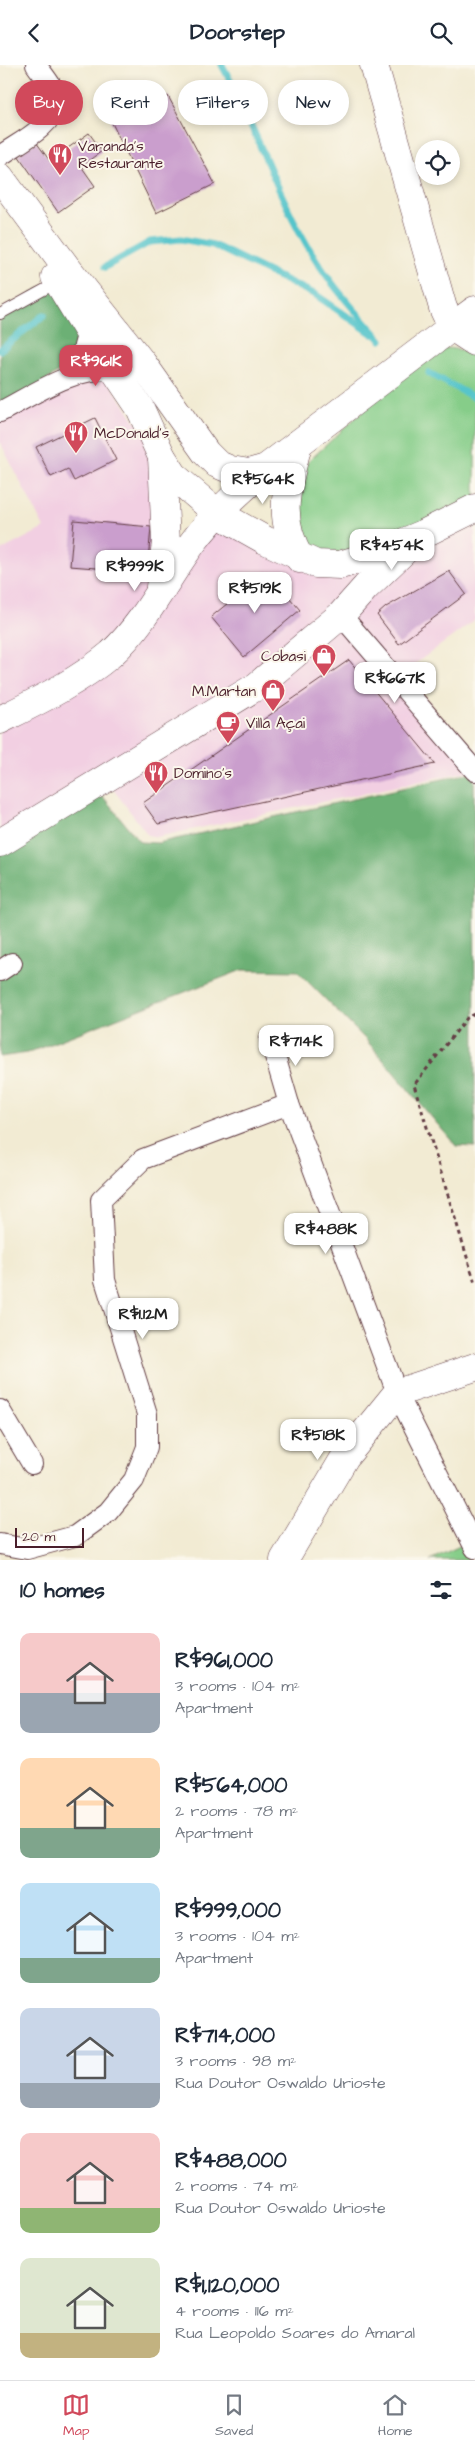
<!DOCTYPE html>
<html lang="en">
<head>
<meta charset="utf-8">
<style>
	:root { --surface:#fff; --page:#f6f6f7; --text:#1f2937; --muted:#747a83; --line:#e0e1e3; --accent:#d1495b }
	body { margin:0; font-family:"Architects Daughter",sans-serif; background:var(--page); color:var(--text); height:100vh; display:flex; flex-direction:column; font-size:19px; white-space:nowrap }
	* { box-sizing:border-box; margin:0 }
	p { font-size:16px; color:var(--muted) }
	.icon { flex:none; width:28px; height:28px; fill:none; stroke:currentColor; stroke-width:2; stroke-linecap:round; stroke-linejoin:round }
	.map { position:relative; height:1495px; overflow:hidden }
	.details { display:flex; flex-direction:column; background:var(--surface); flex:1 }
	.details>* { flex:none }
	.hud { position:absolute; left:15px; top:15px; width:445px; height:45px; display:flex; gap:10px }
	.fabs { position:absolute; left:415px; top:75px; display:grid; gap:10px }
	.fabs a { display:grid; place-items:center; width:45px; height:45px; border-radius:50%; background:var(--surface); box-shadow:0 2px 8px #0003; font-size:25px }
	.scale { position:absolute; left:15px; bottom:12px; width:69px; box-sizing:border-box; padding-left:5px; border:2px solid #4a1f2b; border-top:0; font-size:14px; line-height:18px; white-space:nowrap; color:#4a1f2b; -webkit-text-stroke:4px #fbf7ec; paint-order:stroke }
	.price { position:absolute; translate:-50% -42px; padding:0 11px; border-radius:10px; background:#fff; color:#222; font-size:16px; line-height:32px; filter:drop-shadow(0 1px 2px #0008) }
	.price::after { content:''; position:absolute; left:50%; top:30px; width:15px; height:11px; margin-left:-8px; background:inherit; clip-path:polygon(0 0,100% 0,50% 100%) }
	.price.current { background:var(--accent); color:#fff }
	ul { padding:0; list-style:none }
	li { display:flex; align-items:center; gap:15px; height:125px; padding:0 20px }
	li span { display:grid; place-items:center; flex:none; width:140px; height:100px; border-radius:10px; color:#555 }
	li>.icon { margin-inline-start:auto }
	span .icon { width:60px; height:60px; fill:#fffc; stroke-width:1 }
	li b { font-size:21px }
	h2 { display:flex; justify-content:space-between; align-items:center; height:60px; padding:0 20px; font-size:21px }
	.chip { padding:0 18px; border-radius:22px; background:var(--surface); box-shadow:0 2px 8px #0003; font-size:18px; line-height:45px }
	.chip.current { background:var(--accent); color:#fff }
	header { display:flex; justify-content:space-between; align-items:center; height:65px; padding:0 20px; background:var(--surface); font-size:22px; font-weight:700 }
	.menu { display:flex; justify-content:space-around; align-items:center; height:70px; border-top:1px solid var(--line); background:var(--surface); font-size:14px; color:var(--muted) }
	.menu a { display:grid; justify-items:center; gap:2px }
	.menu .current { color:var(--accent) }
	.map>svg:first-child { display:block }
</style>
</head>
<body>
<header><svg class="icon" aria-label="back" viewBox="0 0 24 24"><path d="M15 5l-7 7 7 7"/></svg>Doorstep<svg class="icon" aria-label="search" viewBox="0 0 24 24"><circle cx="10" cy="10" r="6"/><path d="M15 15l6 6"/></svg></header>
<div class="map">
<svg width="475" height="1495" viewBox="0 0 475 1495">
	<rect width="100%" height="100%" fill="#fbf7ec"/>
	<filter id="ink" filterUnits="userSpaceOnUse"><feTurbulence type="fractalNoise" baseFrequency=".02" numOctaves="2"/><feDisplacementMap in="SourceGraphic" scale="10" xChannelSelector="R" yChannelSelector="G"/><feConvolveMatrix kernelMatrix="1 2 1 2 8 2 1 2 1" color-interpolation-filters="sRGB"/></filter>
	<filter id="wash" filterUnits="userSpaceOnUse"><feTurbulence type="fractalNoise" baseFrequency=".0096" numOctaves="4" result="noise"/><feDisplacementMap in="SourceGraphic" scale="20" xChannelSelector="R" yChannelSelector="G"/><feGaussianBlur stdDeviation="1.12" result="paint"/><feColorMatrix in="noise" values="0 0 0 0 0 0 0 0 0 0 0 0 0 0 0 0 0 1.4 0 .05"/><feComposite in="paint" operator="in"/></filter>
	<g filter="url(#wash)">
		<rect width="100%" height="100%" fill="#f2ebd3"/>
		<!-- built -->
		<g fill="#f2cfe2">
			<polygon points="101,305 160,393 160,508 123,570 0,648 0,486 44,463 0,377 0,348"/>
			<polygon points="475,446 475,555 397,612 344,552 389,503"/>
			<polygon points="216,452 264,479 418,473 284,599 0,776 0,661 77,619"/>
			<polygon points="343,552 473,705 157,772 148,770 106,715"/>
		</g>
		<!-- green -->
		<g fill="#86cd89" stroke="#68765a">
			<polygon points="448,283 475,287 475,436 373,484 318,490 301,475 295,419 300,404 424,290"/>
			<polygon points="462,1480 469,1495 430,1495"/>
		</g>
		<!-- forest -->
		<g fill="#6cb075" stroke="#5b6850">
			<polygon points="54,214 83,267 77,295 0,346 0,249"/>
			<polygon points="474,707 475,1082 456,1081 367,976 297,906 242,905 27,988 0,992 0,787 100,728 140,777 158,778"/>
		</g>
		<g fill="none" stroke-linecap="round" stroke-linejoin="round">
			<!-- stream -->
			<g stroke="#57c5cb" stroke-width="7">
				<path d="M222 0C260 69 281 147 327 211 343 234 363 254 381 275"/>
				<polyline points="105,202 150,177 181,174 213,180 316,230 373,269"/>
				<polyline points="0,285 44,250"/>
				<polyline points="429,308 475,333"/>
			</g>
		</g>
		<g id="blocks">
			<!-- building -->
			<g fill="#ca9ecd">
				<polygon points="168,31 215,119 156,148 111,56"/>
				<polygon points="89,68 102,86 81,101 95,121 58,147 18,90 36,77 50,96"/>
				<polygon points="95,353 116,395 74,416 68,404 51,412 36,382"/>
				<polygon points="74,455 151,462 147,507 70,501"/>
				<polygon points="267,506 300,545 244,592 211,552"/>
				<polygon points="449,506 466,529 399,579 377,550 386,542"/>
				<polygon points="349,595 435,699 158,759 143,738"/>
			</g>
		</g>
	</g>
	<g filter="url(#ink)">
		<use href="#blocks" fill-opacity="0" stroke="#633e44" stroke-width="1"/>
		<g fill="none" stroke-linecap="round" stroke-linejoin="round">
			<defs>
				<polyline id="lane" points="0,249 58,217"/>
				<g id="street">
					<path d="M0 91C18 78 53 62 56 38 57 24 43 10 36 0"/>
					<polyline points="72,309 80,296 88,266"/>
					<path d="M0 347C38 327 71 303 115 304"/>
					<polyline points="341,550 475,706"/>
					<polyline points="0,906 12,898"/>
					<polyline points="270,974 289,1039 397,1328 475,1483"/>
					<polyline points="0,1345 32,1399"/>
					<polyline points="0,1479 27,1484 75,1471 108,1447 134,1415 147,1382 147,1349 105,1215 101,1135 143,1094 289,1039"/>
				</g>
				<g id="secondary">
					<polyline points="374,0 443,243 452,262 475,245"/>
					<polyline points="0,112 67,203 143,299 206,388 217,399 231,405 249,408 266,403 452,262 475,277"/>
					<polyline points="55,212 88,266 140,343 162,392 175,412 217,448 265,475 316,499 340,500 373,490 423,469 475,443"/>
					<path d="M298 379C287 424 276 450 300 494"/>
					<polyline points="160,522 166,478 162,392"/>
					<path d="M0 655C38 636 78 617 111 589 146 557 166 513 194 476 215 448 240 426 266 403"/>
					<polyline points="0,778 257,621 341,550 366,522 406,484"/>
					<polyline points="284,1495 345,1392 397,1328 475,1302"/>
				</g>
			</defs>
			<!-- lane casing -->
			<use href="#lane" stroke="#633e44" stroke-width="12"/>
			<!-- street casing -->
			<use href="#street" stroke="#633e44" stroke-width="22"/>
			<!-- secondary casing -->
			<use href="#secondary" stroke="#633e44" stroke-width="29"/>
			<!-- path -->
			<polyline stroke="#633e44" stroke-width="3" stroke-dasharray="4 4" stroke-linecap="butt" points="475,949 467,953 414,1020 475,1218"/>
			<!-- lane -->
			<use href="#lane" stroke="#fff" stroke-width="10"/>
			<!-- street -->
			<use href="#street" stroke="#fff" stroke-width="20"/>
			<!-- secondary -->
			<use href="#secondary" stroke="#fff" stroke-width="28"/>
		</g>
	</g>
	<!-- icons -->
	<defs>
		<symbol id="restaurant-pin" viewBox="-11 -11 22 30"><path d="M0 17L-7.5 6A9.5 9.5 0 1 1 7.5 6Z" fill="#d1495b" stroke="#fbf7ec"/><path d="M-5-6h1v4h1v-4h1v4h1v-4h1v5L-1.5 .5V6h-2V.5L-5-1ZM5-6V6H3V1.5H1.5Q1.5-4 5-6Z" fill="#fff"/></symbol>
		<symbol id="shop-pin" viewBox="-11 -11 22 30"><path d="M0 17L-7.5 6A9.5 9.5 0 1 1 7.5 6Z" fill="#d1495b" stroke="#fbf7ec"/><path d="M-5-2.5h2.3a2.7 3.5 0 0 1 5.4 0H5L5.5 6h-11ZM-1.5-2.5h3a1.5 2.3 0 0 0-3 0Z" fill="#fff"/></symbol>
		<symbol id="cafe-pin" viewBox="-11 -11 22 30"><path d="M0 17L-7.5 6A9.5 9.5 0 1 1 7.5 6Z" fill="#d1495b" stroke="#fbf7ec"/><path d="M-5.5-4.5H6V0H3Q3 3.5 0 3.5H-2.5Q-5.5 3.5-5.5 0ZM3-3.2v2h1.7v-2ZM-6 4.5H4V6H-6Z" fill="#fff"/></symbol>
	</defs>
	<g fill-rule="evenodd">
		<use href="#restaurant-pin" x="46" y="76" width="28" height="38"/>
		<use href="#restaurant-pin" x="62" y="354" width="28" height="38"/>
		<use href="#shop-pin" x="310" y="577" width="28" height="38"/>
		<use href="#shop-pin" x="259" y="612" width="28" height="38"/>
		<use href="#cafe-pin" x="214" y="644" width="28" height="38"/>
		<use href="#restaurant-pin" x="142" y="694" width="28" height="38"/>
	</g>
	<g text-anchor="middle" stroke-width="4" stroke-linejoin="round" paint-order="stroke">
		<!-- poi labels -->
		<g font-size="15" fill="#4a1f2b" stroke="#fbf7ec" text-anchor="start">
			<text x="78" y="86">Varanda's<tspan x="78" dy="17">Restaurante</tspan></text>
			<text x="94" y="373">McDonald's</text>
			<text x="306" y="596" text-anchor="end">Cobasi</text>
			<text x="256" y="631" text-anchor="end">M.Martan</text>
			<text x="246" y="663">Villa Açai</text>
			<text x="174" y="713">Domino's</text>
		</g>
	</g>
</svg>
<div class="fabs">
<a><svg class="icon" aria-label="locate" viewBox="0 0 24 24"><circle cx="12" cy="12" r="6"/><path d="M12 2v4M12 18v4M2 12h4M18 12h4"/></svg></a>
</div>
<div class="scale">20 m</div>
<b class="price current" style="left:96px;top:322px">R$961K</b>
<b class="price" style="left:263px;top:440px">R$564K</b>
<b class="price" style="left:392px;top:506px">R$454K</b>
<b class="price" style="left:135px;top:527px">R$999K</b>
<b class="price" style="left:255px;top:549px">R$519K</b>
<b class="price" style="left:395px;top:639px">R$667K</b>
<b class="price" style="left:296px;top:1002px">R$714K</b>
<b class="price" style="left:326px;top:1190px">R$488K</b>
<b class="price" style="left:143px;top:1275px">R$1.12M</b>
<b class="price" style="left:318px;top:1396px">R$518K</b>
<div class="hud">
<a class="chip current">Buy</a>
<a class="chip">Rent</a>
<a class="chip">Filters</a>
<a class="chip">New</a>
</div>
</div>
<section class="details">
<h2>10 homes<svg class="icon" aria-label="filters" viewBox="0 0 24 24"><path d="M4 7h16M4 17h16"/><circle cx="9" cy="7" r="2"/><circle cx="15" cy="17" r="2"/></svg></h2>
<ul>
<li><span style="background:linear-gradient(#f6c9c9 60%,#9aa5b1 0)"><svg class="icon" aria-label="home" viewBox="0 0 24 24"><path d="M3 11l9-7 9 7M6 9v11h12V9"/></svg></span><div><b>R$961,000</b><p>3 rooms · 104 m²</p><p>Apartment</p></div></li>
<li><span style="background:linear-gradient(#ffd9b3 70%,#7fa58c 0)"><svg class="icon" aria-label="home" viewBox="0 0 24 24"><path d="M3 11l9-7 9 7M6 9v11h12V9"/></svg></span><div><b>R$564,000</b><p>2 rooms · 78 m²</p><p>Apartment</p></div></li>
<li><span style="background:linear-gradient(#bfe0f5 75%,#7fa58c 0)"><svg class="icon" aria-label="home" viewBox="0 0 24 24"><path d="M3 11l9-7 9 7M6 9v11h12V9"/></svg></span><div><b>R$999,000</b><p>3 rooms · 104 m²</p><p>Apartment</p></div></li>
<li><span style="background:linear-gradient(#c9d6e8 75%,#9aa5b1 0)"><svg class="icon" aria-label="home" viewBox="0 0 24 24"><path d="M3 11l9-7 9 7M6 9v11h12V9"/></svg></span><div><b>R$714,000</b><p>3 rooms · 98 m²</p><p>Rua Doutor Oswaldo Urioste</p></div></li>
<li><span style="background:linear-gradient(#f6c9c9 75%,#8fb573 0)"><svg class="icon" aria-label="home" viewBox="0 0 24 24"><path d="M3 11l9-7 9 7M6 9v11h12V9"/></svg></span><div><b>R$488,000</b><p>2 rooms · 74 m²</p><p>Rua Doutor Oswaldo Urioste</p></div></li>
<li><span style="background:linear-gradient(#dfe7d0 75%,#c2b280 0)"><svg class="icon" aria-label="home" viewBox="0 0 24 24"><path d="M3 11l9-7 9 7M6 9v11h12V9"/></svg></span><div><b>R$1,120,000</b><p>4 rooms · 116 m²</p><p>Rua Leopoldo Soares do Amaral</p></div></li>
</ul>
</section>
<nav class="menu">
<a class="current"><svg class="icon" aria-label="map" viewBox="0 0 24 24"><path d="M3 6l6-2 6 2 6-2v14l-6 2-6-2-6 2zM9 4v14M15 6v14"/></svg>Map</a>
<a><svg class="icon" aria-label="saved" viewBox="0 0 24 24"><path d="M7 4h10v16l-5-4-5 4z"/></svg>Saved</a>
<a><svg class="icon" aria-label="home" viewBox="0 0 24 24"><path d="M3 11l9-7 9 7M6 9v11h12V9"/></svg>Home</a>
</nav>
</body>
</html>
